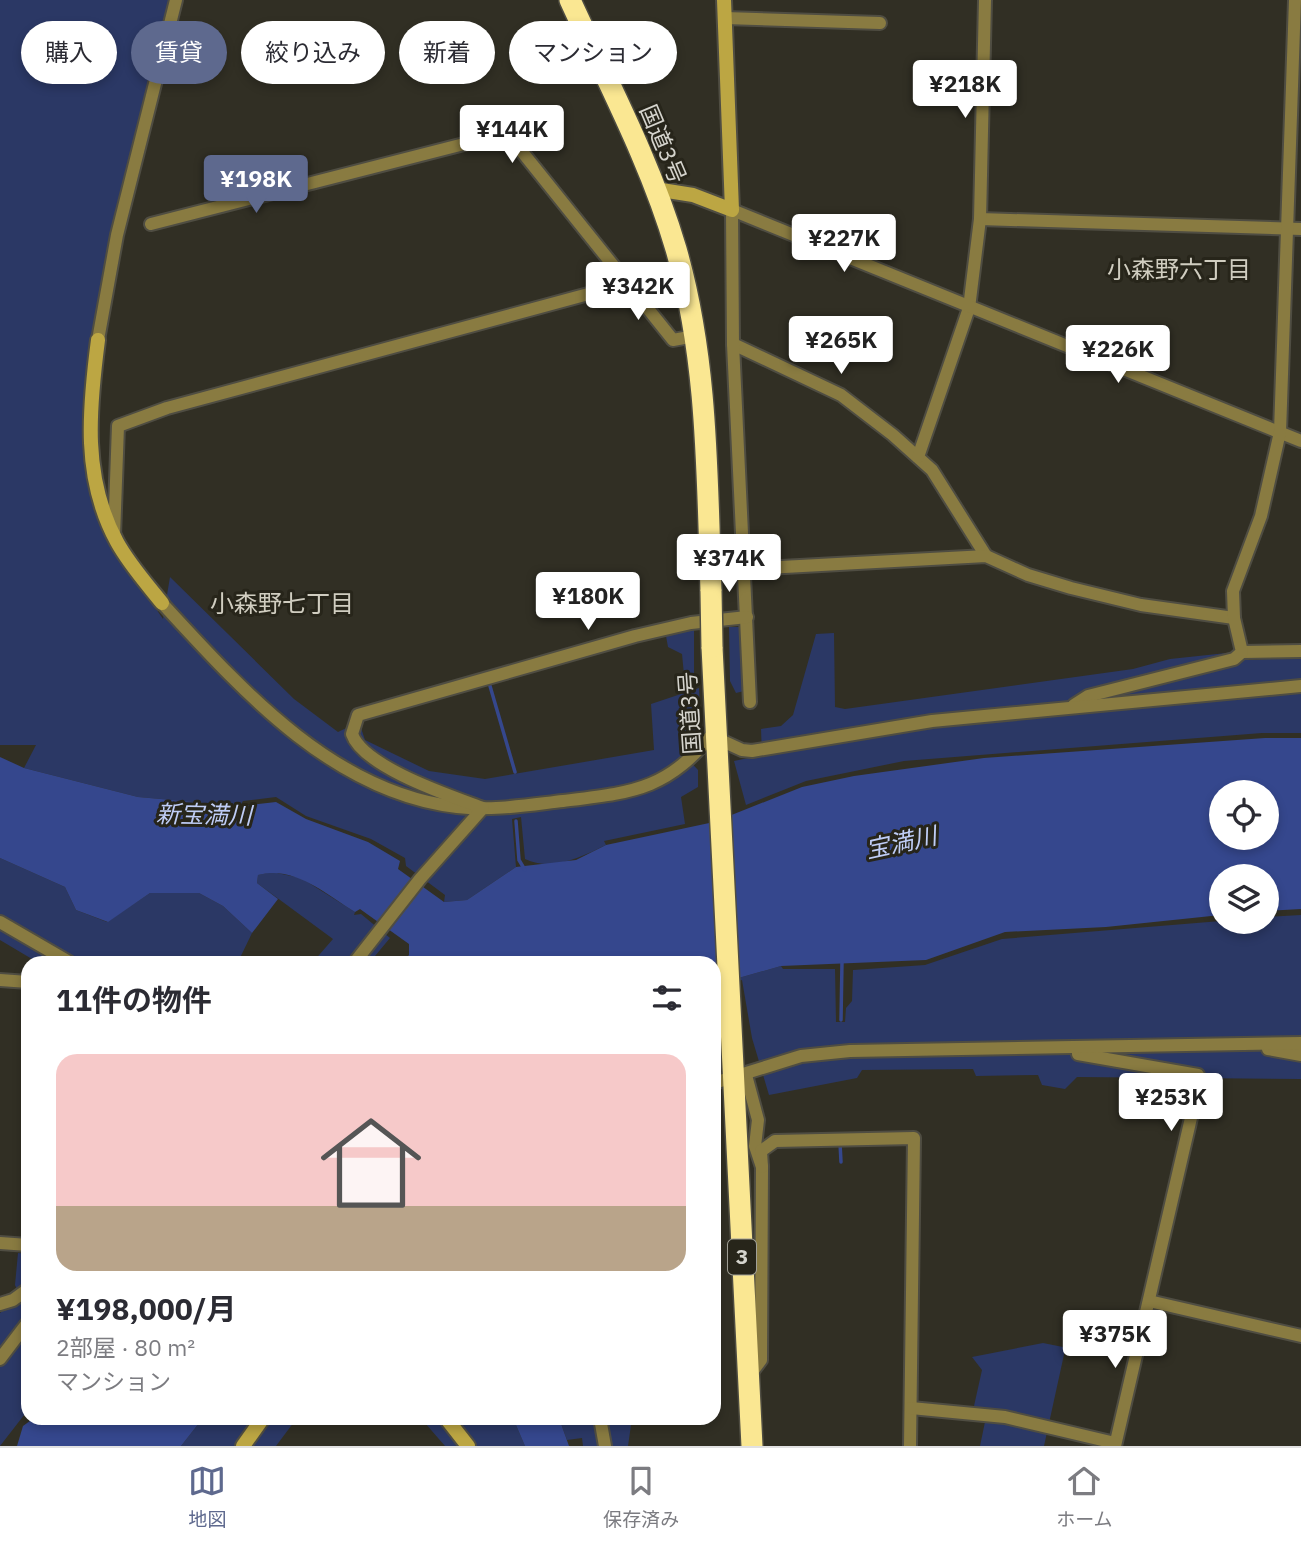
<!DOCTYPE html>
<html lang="ja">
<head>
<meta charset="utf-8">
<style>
	:root { --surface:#fff; --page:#f2f2f3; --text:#2b2b33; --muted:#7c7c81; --line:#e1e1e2; --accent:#5e698e }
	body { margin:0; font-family:"IBM Plex Sans","Noto Sans JP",sans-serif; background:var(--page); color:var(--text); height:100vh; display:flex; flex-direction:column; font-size:26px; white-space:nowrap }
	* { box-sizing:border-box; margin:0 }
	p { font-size:23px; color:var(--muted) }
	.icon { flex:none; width:38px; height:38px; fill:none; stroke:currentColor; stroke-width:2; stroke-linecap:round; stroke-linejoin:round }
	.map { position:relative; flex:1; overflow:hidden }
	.panel { position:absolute; left:21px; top:956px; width:700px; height:469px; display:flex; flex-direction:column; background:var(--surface); border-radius:21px; box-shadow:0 4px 10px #0003 }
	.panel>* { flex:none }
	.banner { position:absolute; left:21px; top:21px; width:700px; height:63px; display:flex; gap:14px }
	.tools { position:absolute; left:1209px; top:780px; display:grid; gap:14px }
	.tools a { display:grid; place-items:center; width:70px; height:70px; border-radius:50%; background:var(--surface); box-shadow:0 4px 10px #0003; font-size:35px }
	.price { position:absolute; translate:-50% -60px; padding:0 16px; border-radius:7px; background:#fff; color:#222; font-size:23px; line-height:46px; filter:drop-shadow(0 2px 4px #0008) }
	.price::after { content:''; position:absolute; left:50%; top:42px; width:21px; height:16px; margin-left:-10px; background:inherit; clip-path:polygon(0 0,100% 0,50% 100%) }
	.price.current { background:var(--accent); color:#fff }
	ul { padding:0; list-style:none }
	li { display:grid; align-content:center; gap:14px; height:371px; padding:0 35px }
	li span { display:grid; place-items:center; height:217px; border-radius:21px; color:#555 }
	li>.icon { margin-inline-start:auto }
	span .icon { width:126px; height:126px; fill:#fffc; stroke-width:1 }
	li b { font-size:30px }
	h2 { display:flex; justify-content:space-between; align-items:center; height:84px; padding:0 35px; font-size:30px }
	.chip { padding:0 24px; border-radius:32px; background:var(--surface); box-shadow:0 4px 10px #0003; font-size:24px; line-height:63px }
	.chip.current { background:var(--accent); color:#fff }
	.tabs { display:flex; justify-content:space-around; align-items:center; height:98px; border-top:2px solid var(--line); background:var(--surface); font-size:19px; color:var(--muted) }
	.tabs a { display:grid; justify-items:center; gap:4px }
	.tabs .current { color:var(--accent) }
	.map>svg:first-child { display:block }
</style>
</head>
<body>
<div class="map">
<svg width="1301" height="1446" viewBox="0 0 1301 1446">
	<rect width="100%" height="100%" fill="#312f24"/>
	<!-- green -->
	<g fill="#2b3865">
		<path d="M0 0H169L112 249 87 459 131 572 163 619 170 577 294 699 338 732 359 722 365 740 429 771 485 779 654 750 651 704 699 688 701 733 685 756 698 770V787L681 797 685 824 604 841 606 845C581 857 552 872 525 859L521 817 512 819 516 867 467 900 444 902 445 895 406 866 405 858 371 839 306 816 276 797 243 801 240 806 138 797 24 768 36 745H0Z"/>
		<polygon points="729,627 744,627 744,691 736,693 730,681"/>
		<polygon points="694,628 694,682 685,685 682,654 668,647 666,636"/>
		<polygon points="834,633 835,707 845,709 1133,669 1170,659 1236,652 1249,660 1301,657 1301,733 1262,733 904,761 806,781 746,805 734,761 762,755 761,729 781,726 793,715 816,634"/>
		<polygon points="0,858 65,887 76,910 107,922 150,893 199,893 223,906 252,933 238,962 37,962 0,940"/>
		<polygon points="272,872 301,878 355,912 354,915 361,914 390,938 370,962 313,962 333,939 257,883 258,875"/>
		<polygon points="1301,915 1301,1079 1077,1077 1065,1089 1042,1085 1038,1075 976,1076 973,1069 862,1070 857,1078 769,1095 752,1038 742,980 714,989 714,985 781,966 783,969 835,969 836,1022 845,1022 846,1008 852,1001 853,970 925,965 1002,939 1221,921 1267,922 1267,917"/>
		<polygon points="18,1253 28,1254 28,1410 0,1446 0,1313 20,1296 15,1285"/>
		<polygon points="1043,1343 1063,1347 1065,1350 1044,1446 980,1446 986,1417 974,1406 982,1370 972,1357"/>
		<polygon points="203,1418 297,1418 276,1446 181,1446"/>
		<polygon points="411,1418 465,1418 472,1424 478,1418 513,1418 525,1446 445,1446 425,1423"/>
		<polygon points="559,1418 624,1418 631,1425 628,1446 583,1446 582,1438 567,1440"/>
	</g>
	<!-- water -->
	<g fill="#35478d" fill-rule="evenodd">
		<path d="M1265 738H1301V909L1267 911V877H1222L1221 915 1106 927 1005 932 926 960 781 966 714 985V962H403L409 955V944L360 909 355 912C326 894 294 865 258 875L257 883 278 899 252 933 223 906 199 893H150L108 922 76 910 65 887 0 858V757L24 768 138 797 240 806 276 802 306 819 368 842 400 861 398 869 444 902 467 900 516 867 576 860 606 845 714 822 802 787 854 776 984 758ZM1222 793H1267V838H1222Z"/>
		<polygon points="34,1418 203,1418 181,1446 17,1446 23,1426"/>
		<polygon points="513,1418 559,1418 569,1446 525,1446"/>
	</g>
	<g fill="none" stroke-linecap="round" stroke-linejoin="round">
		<!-- stream -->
		<g stroke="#35478d" stroke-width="3.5">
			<polyline points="490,686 515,772"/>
			<polyline points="516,821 519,860 525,870"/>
			<polyline points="841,1020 842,962"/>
			<polyline points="840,1143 841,1162"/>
		</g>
		<defs>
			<g id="street">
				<polyline points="725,18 880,23"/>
				<polyline points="980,219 1301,229"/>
				<polyline points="151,224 507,133 673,340 695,336"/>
				<polyline points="98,340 117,235 176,0"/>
				<polyline points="733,344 841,395 893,435 932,470 986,556"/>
				<polyline points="918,457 969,308 980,219 985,0"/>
				<polyline points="114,536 118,426 167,408 629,283"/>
				<polyline points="746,569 986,556 1028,575 1071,588 1141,605 1234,618"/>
				<path d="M162 603C241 689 333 793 457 807 492 811 528 805 563 801 636 792 667 790 715 731"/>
				<polyline points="1242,652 1301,651"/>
				<polyline points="750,702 733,344 732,210 1301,441"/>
				<polyline points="1074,705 1088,696 1234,659 1242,652 1234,618 1233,591 1261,516 1280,432 1295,0"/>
				<polyline points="718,739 742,750 752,751 932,721 1301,686"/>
				<polyline points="0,922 69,962"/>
				<path d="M355 962 420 879 483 808C451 796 363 767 352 734L358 715 635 636 691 623 747 617"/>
				<polyline points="0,980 28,982"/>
				<polyline points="1268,1049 1301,1055"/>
				<polyline points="1078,1054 1198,1075 1200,1079 1115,1446"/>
				<polyline points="746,1075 758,1120 755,1146 762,1167 761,1360 749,1376"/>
				<polyline points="714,1083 801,1056 850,1051 1301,1043"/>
				<polyline points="762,1167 761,1151 775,1141 914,1138 910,1446"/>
				<polyline points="0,1243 28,1245"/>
				<polyline points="1149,1301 1301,1336"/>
				<polyline points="0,1304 13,1300 28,1289"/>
				<polyline points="0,1359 28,1322"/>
				<polyline points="911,1408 1005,1417 1115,1443"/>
				<polyline points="600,1418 605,1446"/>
			</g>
			<g id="secondary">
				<polyline points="655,189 693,195 732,210 724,0"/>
				<path d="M98 340C89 409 82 478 117 542 129 564 146 583 162 603"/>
				<polyline points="446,1418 468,1446"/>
				<polyline points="243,1446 263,1418"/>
			</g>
			<g id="highway">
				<path d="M570 0C607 81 651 163 676 249 708 360 707 476 711 591"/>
				<polyline points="712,647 752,1446"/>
			</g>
		</defs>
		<!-- street casing -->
		<use href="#street" stroke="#4f4d42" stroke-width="16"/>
		<!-- secondary casing -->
		<use href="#secondary" stroke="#4f4d42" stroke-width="18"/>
		<!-- highway casing -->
		<use href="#highway" stroke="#4f4d42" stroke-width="24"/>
		<!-- street -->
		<use href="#street" stroke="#897b41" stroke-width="12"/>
		<!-- secondary -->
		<use href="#secondary" stroke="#bca643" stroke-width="14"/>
		<!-- highway -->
		<use href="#highway" stroke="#fae792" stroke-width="21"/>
		<defs>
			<polyline id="highway-bridge" points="711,591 712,647"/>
		</defs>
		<!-- highway-bridge casing -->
		<use href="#highway-bridge" stroke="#4f4d42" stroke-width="24" stroke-linecap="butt"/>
		<!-- highway-bridge -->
		<use href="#highway-bridge" stroke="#fae792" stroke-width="21"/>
	</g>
	<g text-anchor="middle" stroke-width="6" stroke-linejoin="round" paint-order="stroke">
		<!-- shield labels -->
		<rect fill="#27251a" stroke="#a1a097" stroke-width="2" x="728" y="1239.5" width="28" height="35" rx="5"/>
		<g font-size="21" font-weight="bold" fill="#d5d4cd">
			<text x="742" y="1264">3</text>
		</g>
		<!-- street labels -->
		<g font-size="23" fill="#d5d4cd" stroke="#27251a">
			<text transform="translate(663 144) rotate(67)" y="8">国道3号</text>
			<text transform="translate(690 713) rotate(-94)" y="8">国道3号</text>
		</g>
		<!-- neighbourhood labels -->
		<g font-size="24" fill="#d0cdc0" stroke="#27251a">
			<text x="1179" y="278">小森野六丁目</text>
			<text x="282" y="612">小森野七丁目</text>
		</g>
		<!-- water labels -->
		<g font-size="24" font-style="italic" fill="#bfcdf6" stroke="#27251a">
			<text transform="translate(204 815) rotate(1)" y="8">新宝満川</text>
			<text transform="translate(901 843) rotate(-12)" y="8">宝満川</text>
		</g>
	</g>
</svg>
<div class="tools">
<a><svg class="icon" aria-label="locate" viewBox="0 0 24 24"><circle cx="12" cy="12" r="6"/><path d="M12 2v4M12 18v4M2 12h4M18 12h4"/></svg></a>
<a><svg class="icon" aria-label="layers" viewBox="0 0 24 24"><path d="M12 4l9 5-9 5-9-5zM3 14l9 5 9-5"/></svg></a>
</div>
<b class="price" style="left:965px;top:120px">¥218K</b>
<b class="price" style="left:512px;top:165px">¥144K</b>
<b class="price current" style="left:256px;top:215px">¥198K</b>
<b class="price" style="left:844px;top:274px">¥227K</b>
<b class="price" style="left:638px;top:322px">¥342K</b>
<b class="price" style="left:841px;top:376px">¥265K</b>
<b class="price" style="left:1118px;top:385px">¥226K</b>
<b class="price" style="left:729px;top:594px">¥374K</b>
<b class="price" style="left:588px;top:632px">¥180K</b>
<b class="price" style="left:1171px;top:1133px">¥253K</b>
<b class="price" style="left:1115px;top:1370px">¥375K</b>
<div class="banner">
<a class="chip">購入</a>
<a class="chip current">賃貸</a>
<a class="chip">絞り込み</a>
<a class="chip">新着</a>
<a class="chip">マンション</a>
</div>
<section class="panel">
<h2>11件の物件<svg class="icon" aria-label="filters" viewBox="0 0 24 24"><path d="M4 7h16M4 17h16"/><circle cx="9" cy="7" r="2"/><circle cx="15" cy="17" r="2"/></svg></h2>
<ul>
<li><span style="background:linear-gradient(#f6c9c9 70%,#b9a48a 0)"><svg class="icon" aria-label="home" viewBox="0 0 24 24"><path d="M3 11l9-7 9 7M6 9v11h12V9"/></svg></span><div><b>¥198,000/月</b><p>2部屋 · 80 m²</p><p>マンション</p></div></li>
</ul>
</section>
</div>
<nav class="tabs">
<a class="current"><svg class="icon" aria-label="map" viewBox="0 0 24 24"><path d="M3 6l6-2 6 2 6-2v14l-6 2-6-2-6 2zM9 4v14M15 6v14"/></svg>地図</a>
<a><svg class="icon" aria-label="saved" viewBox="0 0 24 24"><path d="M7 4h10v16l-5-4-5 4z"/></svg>保存済み</a>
<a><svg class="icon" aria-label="home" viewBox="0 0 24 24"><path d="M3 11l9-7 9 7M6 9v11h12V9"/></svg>ホーム</a>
</nav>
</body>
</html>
